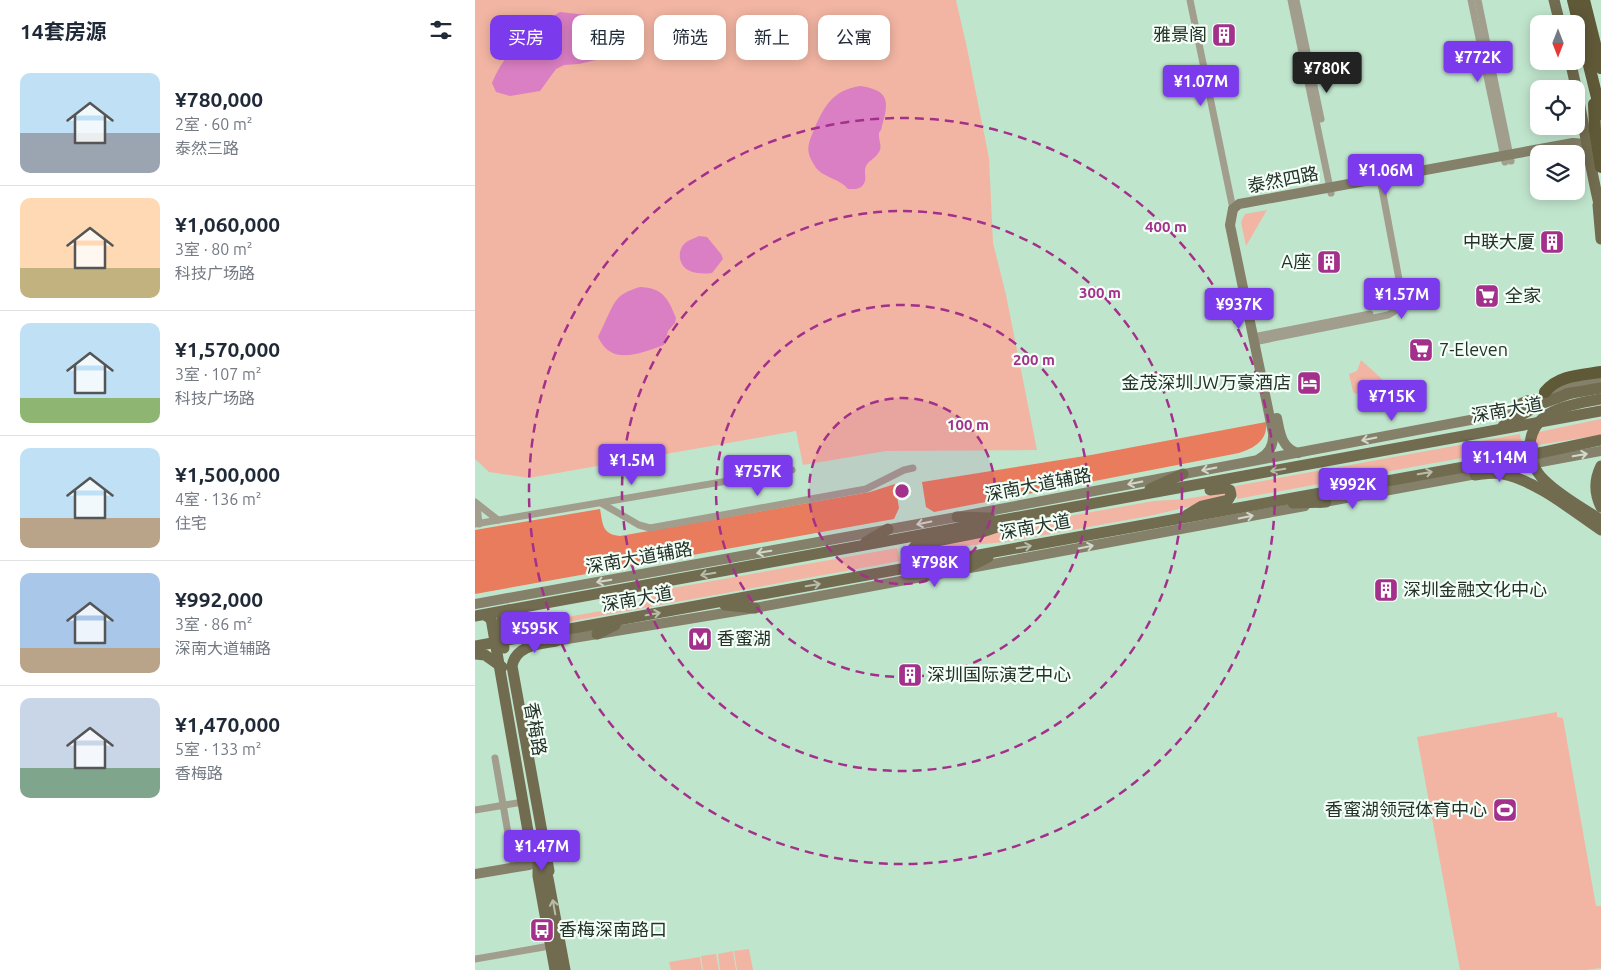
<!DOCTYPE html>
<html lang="zh">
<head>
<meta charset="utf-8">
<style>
	:root { --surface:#fff; --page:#f6f6f7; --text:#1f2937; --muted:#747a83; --line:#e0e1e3; --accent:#7c3aed }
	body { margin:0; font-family:Ubuntu,"Noto Sans SC",sans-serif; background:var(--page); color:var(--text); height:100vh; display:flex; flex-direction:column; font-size:19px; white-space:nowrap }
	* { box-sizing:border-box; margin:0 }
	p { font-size:16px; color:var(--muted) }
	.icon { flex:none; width:28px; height:28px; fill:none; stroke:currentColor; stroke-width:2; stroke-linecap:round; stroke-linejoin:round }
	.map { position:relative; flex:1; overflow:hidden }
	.side { display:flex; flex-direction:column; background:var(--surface); width:475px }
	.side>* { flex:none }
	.hud { position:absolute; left:15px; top:15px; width:475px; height:45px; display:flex; gap:10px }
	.needle { width:32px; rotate:180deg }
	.tools { position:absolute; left:1055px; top:15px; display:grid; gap:10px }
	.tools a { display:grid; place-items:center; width:55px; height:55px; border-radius:10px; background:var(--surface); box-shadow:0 2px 12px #0003; font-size:25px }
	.price { position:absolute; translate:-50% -42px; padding:0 11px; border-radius:5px; background:var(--accent); color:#fff; font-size:16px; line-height:32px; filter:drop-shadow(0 1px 2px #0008) }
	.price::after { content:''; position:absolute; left:50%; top:30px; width:15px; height:11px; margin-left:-8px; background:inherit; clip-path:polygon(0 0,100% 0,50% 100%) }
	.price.active { background:#222; color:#fff }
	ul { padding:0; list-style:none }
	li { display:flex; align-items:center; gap:15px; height:125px; padding:0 20px }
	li+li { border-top:1px solid var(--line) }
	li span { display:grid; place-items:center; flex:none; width:140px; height:100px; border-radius:10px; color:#555 }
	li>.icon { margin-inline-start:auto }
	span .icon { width:60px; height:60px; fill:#fffc; stroke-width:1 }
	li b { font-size:21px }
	h2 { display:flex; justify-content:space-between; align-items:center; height:60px; padding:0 20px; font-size:21px }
	.pill { padding:0 18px; border-radius:10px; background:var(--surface); box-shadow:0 2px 12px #0003; font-size:18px; line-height:45px }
	.pill.active { background:var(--accent); color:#fff }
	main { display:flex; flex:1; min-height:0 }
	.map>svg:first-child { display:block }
</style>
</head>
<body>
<main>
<section class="side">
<h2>14套房源<svg class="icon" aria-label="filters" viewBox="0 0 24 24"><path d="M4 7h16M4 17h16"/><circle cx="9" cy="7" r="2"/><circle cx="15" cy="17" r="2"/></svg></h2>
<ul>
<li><span style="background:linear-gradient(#bfe0f5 60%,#9aa5b1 0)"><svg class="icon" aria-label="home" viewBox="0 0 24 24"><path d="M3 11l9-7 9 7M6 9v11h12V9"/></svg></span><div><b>¥780,000</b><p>2室 · 60 m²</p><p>泰然三路</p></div></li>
<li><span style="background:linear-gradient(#ffd9b3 70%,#c2b280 0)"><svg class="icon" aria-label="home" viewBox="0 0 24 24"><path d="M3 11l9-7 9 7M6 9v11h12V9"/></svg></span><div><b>¥1,060,000</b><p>3室 · 80 m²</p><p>科技广场路</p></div></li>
<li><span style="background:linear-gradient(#bfe0f5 75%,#8fb573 0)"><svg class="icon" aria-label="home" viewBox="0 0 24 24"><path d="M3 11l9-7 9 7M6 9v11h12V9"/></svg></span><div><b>¥1,570,000</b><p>3室 · 107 m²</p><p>科技广场路</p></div></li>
<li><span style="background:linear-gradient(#bfe0f5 70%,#b9a48a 0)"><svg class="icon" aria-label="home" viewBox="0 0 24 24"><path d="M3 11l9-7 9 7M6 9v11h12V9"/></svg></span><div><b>¥1,500,000</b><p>4室 · 136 m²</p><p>住宅</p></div></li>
<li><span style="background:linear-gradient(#a9c7e8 75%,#b9a48a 0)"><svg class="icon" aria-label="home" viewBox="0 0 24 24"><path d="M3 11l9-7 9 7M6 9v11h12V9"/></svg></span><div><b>¥992,000</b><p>3室 · 86 m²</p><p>深南大道辅路</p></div></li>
<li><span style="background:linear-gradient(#c9d6e8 70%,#7fa58c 0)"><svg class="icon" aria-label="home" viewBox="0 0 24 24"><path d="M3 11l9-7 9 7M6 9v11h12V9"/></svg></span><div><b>¥1,470,000</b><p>5室 · 133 m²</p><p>香梅路</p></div></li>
</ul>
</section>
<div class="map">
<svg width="1126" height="970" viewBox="0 0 1126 970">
	<rect width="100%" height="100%" fill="#c0e5cd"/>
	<!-- green -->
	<g fill="#f2b5a3">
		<polygon points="0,0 481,0 492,48 514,158 518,243 531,295 562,450 411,451 328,465 321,431 54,478 14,472 0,459"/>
		<polygon points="792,210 771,246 766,222 770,214"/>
		<polygon points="886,360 907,379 902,390 881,394 878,392 874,374 882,371"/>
		<polygon points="1126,419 1126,435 1056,446 1054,434"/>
		<polygon points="1045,434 1047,447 762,499 760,486"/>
		<polygon points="746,493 750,494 747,499 674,516 531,542 498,545 445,554 442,553 445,547 538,530 577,519 679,501 710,499"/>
		<polygon points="422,548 425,561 43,631 42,626 159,605 192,589"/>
		<polygon points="1082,712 1082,717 1088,718 1121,906 1126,906 1126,968 1110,970 985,970 942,737"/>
		<polygon points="274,949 278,970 262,970 259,951"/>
		<polygon points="258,951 261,970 245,970 243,954"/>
		<polygon points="241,954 244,970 228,970 226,956"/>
		<polygon points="225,957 227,970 196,970 194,962"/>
	</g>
	<!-- forest -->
	<g fill="#e87c5c">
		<path d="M791 422C793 440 780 448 764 453L459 512 451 507 447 482 616 455Z"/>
		<path d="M420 484 424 508 419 519 0 594V530L125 509C128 525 127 534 145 536L395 492Z"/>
	</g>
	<!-- water -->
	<g fill="#db7fc4">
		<path d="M85 12 112 15 133 33 137 45 135 52 125 59 104 64 89 65 81 69 65 91 35 96 21 92 17 83C29 52 57 28 85 12Z"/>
		<path d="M385 86C413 90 415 100 407 126 407 129 405 131 404 133 403 140 408 146 404 152 401 158 393 161 391 166 388 173 393 179 388 185 384 190 378 189 373 189 365 179 348 177 341 168 339 164 335 159 334 154 332 147 335 139 338 132 348 108 357 90 385 86Z"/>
		<path d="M224 236 232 237 246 254 248 259 237 273C230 274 220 274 213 270 202 264 202 247 213 241 216 239 221 238 224 236Z"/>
		<path d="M165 287C188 288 193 298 201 318L200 323 193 331 189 345C165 353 137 367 123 337 125 332 128 327 130 322 140 301 141 294 165 287Z"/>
	</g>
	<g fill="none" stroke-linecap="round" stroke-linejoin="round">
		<!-- street -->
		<g stroke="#a19e8e" stroke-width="7">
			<polyline points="715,0 758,209"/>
			<polyline points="816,0 856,193"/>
			<polyline points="821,0 846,119"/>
			<polyline points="996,0 1030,162"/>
			<polyline points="1003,0 1036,161"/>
			<polyline points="778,337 895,314"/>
			<path d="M779 342 913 315C925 310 928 302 926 290L905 178"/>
			<polyline points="0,502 23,520"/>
			<polyline points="126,503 164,525 175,528 391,489 429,470 438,468"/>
			<polyline points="2,504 4,524"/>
			<polyline points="0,524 317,470"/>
			<polyline points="20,758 39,868"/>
			<polyline points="0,810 48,802"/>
			<polyline points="0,959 75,946"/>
		</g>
		<!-- secondary -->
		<g stroke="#858069" stroke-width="10">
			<polyline points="758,209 764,204 1098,143 1111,144"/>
			<path d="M758 209 755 225 798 433C799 445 794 454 784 459"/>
			<polyline points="1076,390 1126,379"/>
			<path d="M802 418C805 432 806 448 823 453"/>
			<polyline points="844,503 1126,451"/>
			<polyline points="0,604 482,517 1011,417 1034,410 1053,400"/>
			<polyline points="74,642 280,608 830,506"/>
			<polyline points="0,874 54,865 60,862 63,857"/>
		</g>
		<!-- primary -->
		<g stroke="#716b4f" stroke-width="11">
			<polyline points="1079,0 1085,24"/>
			<path d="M1095 61C1108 111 1113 162 1126 212"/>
			<polyline points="1123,205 1126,239"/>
			<polyline points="1091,394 1126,388"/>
			<polyline points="1047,403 1068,398"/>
			<polyline points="1028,426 1065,404 1096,393"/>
			<path d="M1126 466C1119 480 1119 493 1126 507"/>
			<path d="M1000 475C1009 474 1019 472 1028 474 1060 480 1098 511 1126 530"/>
			<polyline points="675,489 708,474"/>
			<polyline points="818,503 851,502"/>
			<polyline points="712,515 727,506 753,500 756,495 755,490 750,488 735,490"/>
			<polyline points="482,517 515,518"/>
			<polyline points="391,542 413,529"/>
			<polyline points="478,553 443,558 438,556 436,551 441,545 507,532 522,527"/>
			<polyline points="488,570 513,557"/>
			<polyline points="250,605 280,608"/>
			<polyline points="10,615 16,619 17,624 54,837 73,878 90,970"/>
			<polyline points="0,616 1126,411"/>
			<polyline points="122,634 140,625"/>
			<polyline points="0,646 1050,456 1126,440"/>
			<path d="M29 648C27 635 21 619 34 610"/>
			<polyline points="0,654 10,655 27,667"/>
			<polyline points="63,858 63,876 80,970"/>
			<path d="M74 871 37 666C41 645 64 644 81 641"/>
		</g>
		<!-- highway -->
		<g stroke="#605938" stroke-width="12">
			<polyline points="1098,0 1126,114"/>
			<polyline points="1119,104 1120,130 1126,167"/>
			<path d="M1070 392C1083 375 1107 375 1126 372"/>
		</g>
		<!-- primary-bridge -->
		<path stroke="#716b4f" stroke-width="11" d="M1126 399C1098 404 1057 409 1055 445 1054 458 1060 471 1069 480 1085 496 1107 508 1126 520"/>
		<!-- highway-bridge -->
		<polyline stroke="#605938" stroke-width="12" points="1109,0 1126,68"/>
	</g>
	<!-- one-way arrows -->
	<defs><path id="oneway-shaft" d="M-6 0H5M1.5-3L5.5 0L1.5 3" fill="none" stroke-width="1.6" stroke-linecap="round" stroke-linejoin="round" transform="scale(1.25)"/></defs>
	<g stroke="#d2d8cc">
		<use href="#oneway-shaft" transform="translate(894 439) rotate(169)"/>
		<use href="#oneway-shaft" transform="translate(1105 455) rotate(-10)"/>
		<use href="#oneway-shaft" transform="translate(734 469) rotate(169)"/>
		<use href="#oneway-shaft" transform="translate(660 483) rotate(169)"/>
		<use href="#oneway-shaft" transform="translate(771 517) rotate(-11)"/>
		<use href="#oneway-shaft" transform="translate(449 523) rotate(169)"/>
		<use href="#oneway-shaft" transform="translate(611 547) rotate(-11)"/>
		<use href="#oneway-shaft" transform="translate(289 552) rotate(170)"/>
		<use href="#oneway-shaft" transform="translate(129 581) rotate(170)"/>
	</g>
	<g stroke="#b8bcab">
		<use href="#oneway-shaft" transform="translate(803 470) rotate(170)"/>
		<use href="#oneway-shaft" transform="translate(950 473) rotate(-10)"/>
		<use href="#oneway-shaft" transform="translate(549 547) rotate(-10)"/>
		<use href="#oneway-shaft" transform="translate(233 574) rotate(170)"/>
		<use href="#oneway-shaft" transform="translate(338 585) rotate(-10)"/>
		<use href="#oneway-shaft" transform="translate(178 614) rotate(-10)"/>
		<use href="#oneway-shaft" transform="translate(79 907) rotate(-100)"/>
	</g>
	<!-- distance rings -->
	<circle cx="427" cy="491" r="93" fill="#a3308b" fill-opacity=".12"/>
	<g fill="none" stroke="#a3308b" stroke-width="2.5" stroke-dasharray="9 6">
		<circle cx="427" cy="491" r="93"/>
		<circle cx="427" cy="491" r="186"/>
		<circle cx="427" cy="491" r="280"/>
		<circle cx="427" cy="491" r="373"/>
	</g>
	<!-- icons -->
	<defs>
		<symbol id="building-square" viewBox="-11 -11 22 22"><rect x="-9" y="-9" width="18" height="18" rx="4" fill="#a3308b" stroke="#f3fef7"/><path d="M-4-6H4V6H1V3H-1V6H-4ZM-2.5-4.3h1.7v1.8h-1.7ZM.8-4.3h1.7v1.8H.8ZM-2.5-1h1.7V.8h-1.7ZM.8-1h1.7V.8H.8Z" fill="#fff"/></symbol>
		<symbol id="supermarket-square" viewBox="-11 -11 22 22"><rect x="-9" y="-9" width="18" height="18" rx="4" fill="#a3308b" stroke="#f3fef7"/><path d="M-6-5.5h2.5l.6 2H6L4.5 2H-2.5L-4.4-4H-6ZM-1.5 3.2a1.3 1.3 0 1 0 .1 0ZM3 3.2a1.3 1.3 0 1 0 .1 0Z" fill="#fff"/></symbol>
		<symbol id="hotel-square" viewBox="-11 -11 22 22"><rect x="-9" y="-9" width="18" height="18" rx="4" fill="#a3308b" stroke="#f3fef7"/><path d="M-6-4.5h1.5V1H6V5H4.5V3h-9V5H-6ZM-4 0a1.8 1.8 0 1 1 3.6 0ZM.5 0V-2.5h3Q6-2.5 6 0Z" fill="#fff"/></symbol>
		<symbol id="metro-square" viewBox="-11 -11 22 22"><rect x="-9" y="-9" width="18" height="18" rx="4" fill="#a3308b" stroke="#f3fef7"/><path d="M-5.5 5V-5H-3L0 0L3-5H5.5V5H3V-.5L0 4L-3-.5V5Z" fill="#fff"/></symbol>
		<symbol id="stadium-square" viewBox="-11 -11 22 22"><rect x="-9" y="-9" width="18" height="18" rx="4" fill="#a3308b" stroke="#f3fef7"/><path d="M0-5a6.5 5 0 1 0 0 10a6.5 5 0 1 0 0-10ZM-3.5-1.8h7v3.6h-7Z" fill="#fff"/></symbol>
		<symbol id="bus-square" viewBox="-11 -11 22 22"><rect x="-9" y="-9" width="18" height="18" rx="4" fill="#a3308b" stroke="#f3fef7"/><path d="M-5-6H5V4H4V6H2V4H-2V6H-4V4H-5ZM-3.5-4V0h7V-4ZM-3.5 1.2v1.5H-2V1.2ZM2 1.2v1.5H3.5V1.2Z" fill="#fff"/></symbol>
	</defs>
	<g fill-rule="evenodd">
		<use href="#building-square" x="735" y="21" width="28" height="28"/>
		<use href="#building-square" x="1063" y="228" width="28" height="28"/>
		<use href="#building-square" x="840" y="248" width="28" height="28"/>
		<use href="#supermarket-square" x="998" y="282" width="28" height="28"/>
		<use href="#supermarket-square" x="932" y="336" width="28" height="28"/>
		<use href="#hotel-square" x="820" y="369" width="28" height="28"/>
		<use href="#building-square" x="897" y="576" width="28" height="28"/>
		<use href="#metro-square" x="211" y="625" width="28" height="28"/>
		<use href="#building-square" x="421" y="661" width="28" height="28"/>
		<use href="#stadium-square" x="1016" y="796" width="28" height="28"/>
		<use href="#bus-square" x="53" y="916" width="28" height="28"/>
	</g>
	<g text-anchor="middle" stroke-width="4.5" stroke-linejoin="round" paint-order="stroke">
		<!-- poi labels -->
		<g font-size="18" fill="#233128" stroke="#f3fef7" text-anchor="start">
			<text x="732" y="41" text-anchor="end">雅景阁</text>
			<text x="1060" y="248" text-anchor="end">中联大厦</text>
			<text x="836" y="268" text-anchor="end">A座</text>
			<text x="1030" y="302">全家</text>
			<text x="964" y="356">7-Eleven</text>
			<text x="816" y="389" text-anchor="end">金茂深圳JW万豪酒店</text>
			<text x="928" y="596">深圳金融文化中心</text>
			<text x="242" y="645">香蜜湖</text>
			<text x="452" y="681">深圳国际演艺中心</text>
			<text x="1012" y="816" text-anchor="end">香蜜湖领冠体育中心</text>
			<text x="84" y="936">香梅深南路口</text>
		</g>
		<!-- street labels -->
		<g font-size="18" fill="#233128" stroke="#f3fef7">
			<text transform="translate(808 180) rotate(-11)" y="6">泰然四路</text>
			<text transform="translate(1032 410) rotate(-10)" y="6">深南大道</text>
			<text transform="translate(563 485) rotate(-11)" y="6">深南大道辅路</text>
			<text transform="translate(560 527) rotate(-10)" y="6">深南大道</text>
			<text transform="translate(164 558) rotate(-10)" y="6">深南大道辅路</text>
			<text transform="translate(162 599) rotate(-10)" y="6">深南大道</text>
			<text transform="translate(60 729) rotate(80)" y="6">香梅路</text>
		</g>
	</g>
	<circle cx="427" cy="491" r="8" fill="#a3308b" stroke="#f3fef7" stroke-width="2.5"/>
	<g font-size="15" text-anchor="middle" font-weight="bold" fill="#a3308b" stroke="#f3fef7" stroke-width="4.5" stroke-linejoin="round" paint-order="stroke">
		<text x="691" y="232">400 m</text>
		<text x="625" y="298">300 m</text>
		<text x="559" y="365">200 m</text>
		<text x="493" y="430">100 m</text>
	</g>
</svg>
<div class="tools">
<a><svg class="needle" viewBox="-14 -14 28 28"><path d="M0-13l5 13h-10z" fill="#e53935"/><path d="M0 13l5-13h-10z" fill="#747a83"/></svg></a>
<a><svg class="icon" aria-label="locate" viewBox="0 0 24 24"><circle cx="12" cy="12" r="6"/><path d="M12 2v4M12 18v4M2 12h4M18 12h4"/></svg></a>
<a><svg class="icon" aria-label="layers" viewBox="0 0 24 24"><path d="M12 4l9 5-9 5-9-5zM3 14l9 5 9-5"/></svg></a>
</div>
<b class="price" style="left:1003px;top:83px">¥772K</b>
<b class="price active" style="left:852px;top:94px">¥780K</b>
<b class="price" style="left:726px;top:107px">¥1.07M</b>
<b class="price" style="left:911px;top:196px">¥1.06M</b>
<b class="price" style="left:927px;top:320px">¥1.57M</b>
<b class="price" style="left:764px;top:330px">¥937K</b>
<b class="price" style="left:917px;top:422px">¥715K</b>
<b class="price" style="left:1025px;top:483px">¥1.14M</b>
<b class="price" style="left:157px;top:486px">¥1.5M</b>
<b class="price" style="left:283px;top:497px">¥757K</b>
<b class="price" style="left:878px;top:510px">¥992K</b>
<b class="price" style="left:460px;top:588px">¥798K</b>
<b class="price" style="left:60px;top:654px">¥595K</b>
<b class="price" style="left:67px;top:872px">¥1.47M</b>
<div class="hud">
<a class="pill active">买房</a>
<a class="pill">租房</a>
<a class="pill">筛选</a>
<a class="pill">新上</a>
<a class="pill">公寓</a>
</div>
</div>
</main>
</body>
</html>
